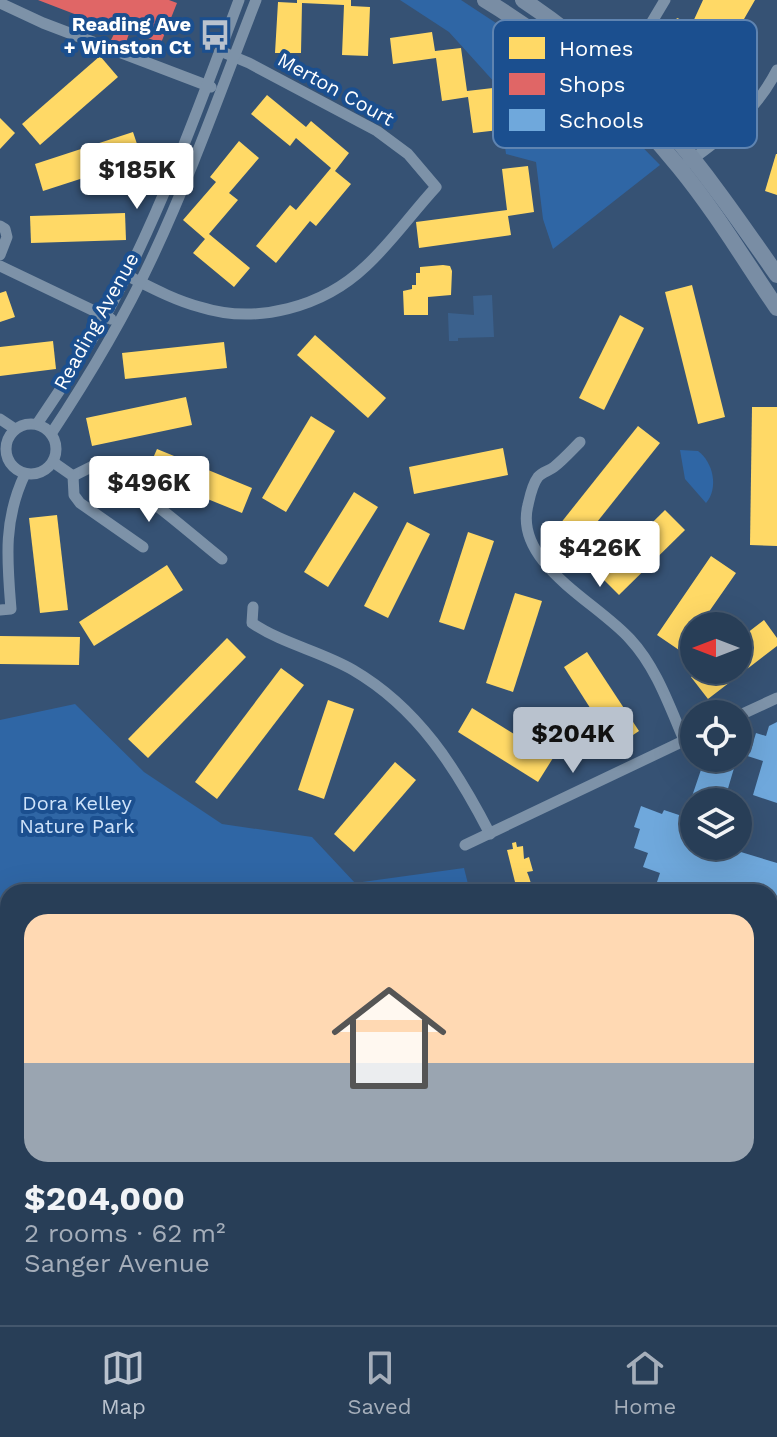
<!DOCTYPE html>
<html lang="en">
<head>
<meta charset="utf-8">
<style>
	:root { --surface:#283e57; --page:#344961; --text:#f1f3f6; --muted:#a5aeba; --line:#44576d; --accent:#b9c2ce }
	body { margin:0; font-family:"Work Sans",sans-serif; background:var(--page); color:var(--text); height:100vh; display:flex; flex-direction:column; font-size:30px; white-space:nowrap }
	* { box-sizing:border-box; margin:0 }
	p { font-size:26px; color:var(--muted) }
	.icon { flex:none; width:44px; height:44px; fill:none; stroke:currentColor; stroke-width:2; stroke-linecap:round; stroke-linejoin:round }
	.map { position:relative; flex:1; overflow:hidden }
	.details { position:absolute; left:0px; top:884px; width:778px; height:442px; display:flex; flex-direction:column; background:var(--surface); border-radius:24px 24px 0 0; box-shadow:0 8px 32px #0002,0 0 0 2px var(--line) }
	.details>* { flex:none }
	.needle { width:52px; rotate:270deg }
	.buttons { position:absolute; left:680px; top:612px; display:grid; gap:16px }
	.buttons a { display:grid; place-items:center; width:72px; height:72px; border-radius:50%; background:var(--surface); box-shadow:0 8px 32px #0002,0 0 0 2px var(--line); font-size:40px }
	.price { position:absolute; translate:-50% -68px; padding:0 18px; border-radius:8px; background:#fff; color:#222; font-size:26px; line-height:52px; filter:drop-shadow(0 2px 4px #0008) }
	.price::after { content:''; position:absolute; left:50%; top:48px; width:24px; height:18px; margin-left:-12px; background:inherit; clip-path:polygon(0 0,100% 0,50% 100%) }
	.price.on { background:var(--accent); color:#111 }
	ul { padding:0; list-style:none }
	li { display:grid; align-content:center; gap:16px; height:424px; padding:0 24px }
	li+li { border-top:2px solid var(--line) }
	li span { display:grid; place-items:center; height:248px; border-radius:24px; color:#555 }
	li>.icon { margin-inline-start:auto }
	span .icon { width:144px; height:144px; fill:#fffc; stroke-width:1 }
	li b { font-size:34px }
	.menu { display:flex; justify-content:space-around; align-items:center; height:112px; border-top:2px solid var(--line); background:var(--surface); font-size:22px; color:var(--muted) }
	.menu a { display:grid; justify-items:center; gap:4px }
	.menu .on { color:var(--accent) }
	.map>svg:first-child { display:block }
</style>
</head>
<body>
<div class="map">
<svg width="777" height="1325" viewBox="0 0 777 1325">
	<rect width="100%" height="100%" fill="#365274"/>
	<!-- green -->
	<g fill="#2f66a5">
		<polygon points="400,0 461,0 528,44 603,107 660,165 553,249 543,219 536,162 506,154 496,84 449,32"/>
		<path d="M680 450 698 451C713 462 719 488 706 503L685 479Z"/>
		<polygon points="75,704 144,772 222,824 312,837 355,883 464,868 470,892 8,892 8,1203 0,1192 0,720"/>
		<polygon points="777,994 777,1211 770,1209 770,996"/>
		<polygon points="96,1318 278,1318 271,1325 101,1325"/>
	</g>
	<!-- water -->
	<polygon fill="#3b618d" points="492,295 494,337 458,338 458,341 449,341 448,313 474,315 473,296"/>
	<!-- homes -->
	<g fill="#ffd966">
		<polygon points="297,0 351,0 351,6 370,7 368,56 342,55 344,5 302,3 301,53 275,53 278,2 297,3"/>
		<polygon points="703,0 755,0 729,45 734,47 728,57 714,59 712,62 666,37 677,18 692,24"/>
		<polygon points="432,32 435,51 461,48 467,91 493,88 499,130 473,133 468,97 442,101 436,58 393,64 390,38"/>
		<polygon points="100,56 118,77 40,145 22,124"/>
		<polygon points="267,95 306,127 311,121 349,153 335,171 351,184 316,226 310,221 276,263 256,246 290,205 296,210 331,168 296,138 290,146 251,114"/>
		<polygon points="0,118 15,133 0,149"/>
		<polygon points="133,132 142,159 43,191 35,164"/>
		<polygon points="239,141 259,158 229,193 238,200 209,234 250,268 234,287 193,253 205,239 183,220 216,182 210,177"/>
		<polygon points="776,154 777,154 777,195 765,191"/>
		<polygon points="528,166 534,212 508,216 511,235 419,248 416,222 507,210 502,169"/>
		<polygon points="125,213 126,240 31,243 30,216"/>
		<polygon points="443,265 450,266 452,271 451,295 428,297 428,315 404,315 403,291 412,289 412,285 416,285 416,273 420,273 420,267"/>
		<polygon points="692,285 725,417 698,424 665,292"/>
		<polygon points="6,291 15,317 0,322 0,293"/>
		<polygon points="620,315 644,328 604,410 579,398"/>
		<polygon points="315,335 386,398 368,418 297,355"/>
		<polygon points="53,341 56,369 0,376 0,347"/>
		<polygon points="224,342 227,368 125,379 122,353"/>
		<polygon points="186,397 192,425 92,446 86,418"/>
		<polygon points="752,407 777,407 777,546 750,545"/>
		<polygon points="311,416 335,431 286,512 262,498"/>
		<polygon points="638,426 660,443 574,551 552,534"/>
		<polygon points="503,448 508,475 414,494 409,467"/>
		<polygon points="157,449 252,488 242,513 146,474"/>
		<polygon points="354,492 378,507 328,587 304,572"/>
		<polygon points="665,510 685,530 619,595 599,575"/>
		<polygon points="57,515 68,610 40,613 29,518"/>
		<polygon points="407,522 430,534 388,618 364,606"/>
		<polygon points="468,532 494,541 464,630 439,622"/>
		<polygon points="711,556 736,573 699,626 694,626 694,634 682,652 657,635"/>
		<polygon points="167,565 183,590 94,646 79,622"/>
		<polygon points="515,593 542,601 513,692 486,683"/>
		<polygon points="764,620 777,638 777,646 708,699 691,677 699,670 738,670 738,640"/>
		<polygon points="0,636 80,637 79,665 0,664"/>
		<polygon points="227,638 246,657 148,758 128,739"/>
		<polygon points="587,652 639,731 615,747 564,667"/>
		<polygon points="281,668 304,685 217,799 195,782"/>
		<polygon points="328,700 354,709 324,799 298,790"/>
		<polygon points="472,708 553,758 538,782 458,732"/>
		<polygon points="395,762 416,780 354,852 334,834"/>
		<polygon points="516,842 517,847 523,846 524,859 529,857 533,871 527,872 529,877 533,890 538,888 539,892 517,890 507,850 513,849 512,843"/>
		<polygon points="8,1304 8,1318 16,1318 0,1325 0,1308"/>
	</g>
	<!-- shops -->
	<polygon fill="#e06666" points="38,0 169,0 177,3 161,43 130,31 125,45 111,40 116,30"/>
	<!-- schools -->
	<g fill="#6fa8dc">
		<polygon points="777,722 777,803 753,795 763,761 738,753 738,749 750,753 756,733 766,736 769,726"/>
		<polygon points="705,758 737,758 724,802 694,802 694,846 721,846 777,863 777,897 770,895 770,892 761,892 728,882 725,892 658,892 660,886 656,885 660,873 643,867 648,853 634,848 640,829 634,827 641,806 662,814 664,810 685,817"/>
	</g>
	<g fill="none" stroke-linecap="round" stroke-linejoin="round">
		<!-- stream -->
		<polyline stroke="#3b618d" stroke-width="4" points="0,1118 8,1143"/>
		<!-- street -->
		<g stroke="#7d92a8" stroke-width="11">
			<polyline points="0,3 43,23 211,87"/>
			<polyline points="650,25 665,0"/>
			<path d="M687 163C724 137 756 111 777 70"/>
			<polyline points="0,226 5,229 7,237 0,255"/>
			<polyline points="0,266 111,319"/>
			<path d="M126 275C150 287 174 300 200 307 257 325 323 307 366 266 392 242 412 213 436 187L408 154 377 131 249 63 220 51"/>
			<polyline points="0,419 15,429"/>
			<circle cx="31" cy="449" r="25"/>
			<path d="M37 424C61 389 85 353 106 315 160 215 199 107 239 0"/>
			<path d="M51 434C88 378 123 320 151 260 191 175 222 87 256 0"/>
			<path d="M580 442C572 450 563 460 554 467 549 471 542 472 538 477 532 485 530 496 528 505 513 563 597 602 630 639 656 667 669 705 684 740"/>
			<polyline points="53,462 73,476 74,495 80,503 143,547"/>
			<path d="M73 476 91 467C128 476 190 534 222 559"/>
			<path d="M253 607 252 623C283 644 320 651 353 670 418 708 456 768 490 834"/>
			<path d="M0 610 11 609C7 560 3 520 25 474"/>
			<polyline points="738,716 777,698"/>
			<polyline points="465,845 694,736"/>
			<polyline points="0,1230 8,1241"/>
			<polyline points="726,1318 727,1325"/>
			<polyline points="60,1325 61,1318"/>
			<polyline points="525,1325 528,1318"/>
		</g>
		<!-- secondary -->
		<g stroke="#798da4" stroke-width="16">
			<path d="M485 0C559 45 625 100 679 167 715 211 745 261 777 308"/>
			<path d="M523 0C638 76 700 164 777 275"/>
		</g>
	</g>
	<!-- icons -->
	<defs>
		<symbol id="bus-bare" viewBox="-9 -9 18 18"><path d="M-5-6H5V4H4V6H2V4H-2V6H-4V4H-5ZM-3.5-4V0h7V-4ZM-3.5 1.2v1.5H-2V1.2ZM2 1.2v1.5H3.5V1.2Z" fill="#b9c2ce" stroke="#1b4f8f" stroke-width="2.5" paint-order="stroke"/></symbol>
	</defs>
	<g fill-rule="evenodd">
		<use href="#bus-bare" x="193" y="13" width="44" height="44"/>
	</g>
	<g text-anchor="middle" stroke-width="8" stroke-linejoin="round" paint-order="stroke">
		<!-- poi labels -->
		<g font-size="20" font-weight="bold" fill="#fff" stroke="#1b4f8f" text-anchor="end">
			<text x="191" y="31">Reading Ave<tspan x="191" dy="23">+ Winston Ct</tspan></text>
		</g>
		<!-- street labels -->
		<g font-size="20" fill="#fff" stroke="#1b4f8f">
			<text transform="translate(336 89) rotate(29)" y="7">Merton Court</text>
			<text transform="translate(96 321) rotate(-61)" y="7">Reading Avenue</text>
		</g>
		<!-- park labels -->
		<g font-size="20" fill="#cfe3fa" stroke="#1b4f8f">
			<text x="77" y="810">Dora Kelley<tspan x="77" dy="23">Nature Park</tspan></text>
		</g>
	</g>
	<!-- legend -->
	<rect x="493" y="20" width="264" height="128" rx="12" fill="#1b4f8f" stroke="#5f84b1" stroke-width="2"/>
	<rect x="509" y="37" width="36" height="22" fill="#ffd966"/>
	<rect x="509" y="73" width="36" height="22" fill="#e06666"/>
	<rect x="509" y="109" width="36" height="22" fill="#6fa8dc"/>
	<g font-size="22" fill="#fff">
		<text x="559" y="56">Homes</text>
		<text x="559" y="92">Shops</text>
		<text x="559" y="128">Schools</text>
	</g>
</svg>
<div class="buttons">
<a><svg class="needle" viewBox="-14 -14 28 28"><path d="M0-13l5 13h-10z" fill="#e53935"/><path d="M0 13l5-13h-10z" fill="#a5aeba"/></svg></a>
<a><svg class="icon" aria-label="locate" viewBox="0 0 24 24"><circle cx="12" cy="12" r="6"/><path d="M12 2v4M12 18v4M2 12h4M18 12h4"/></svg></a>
<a><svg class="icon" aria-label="layers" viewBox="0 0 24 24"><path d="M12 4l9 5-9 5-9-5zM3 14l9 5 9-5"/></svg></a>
</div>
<b class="price" style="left:137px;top:211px">$185K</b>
<b class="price" style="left:149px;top:524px">$496K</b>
<b class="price" style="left:600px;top:589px">$426K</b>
<b class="price on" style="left:573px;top:775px">$204K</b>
<section class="details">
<ul>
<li><span style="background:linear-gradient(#ffd9b3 60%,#9aa5b1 0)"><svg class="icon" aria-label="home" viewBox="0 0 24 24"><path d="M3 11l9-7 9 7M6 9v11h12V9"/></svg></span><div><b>$204,000</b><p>2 rooms · 62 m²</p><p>Sanger Avenue</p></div></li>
</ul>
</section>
</div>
<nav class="menu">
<a class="on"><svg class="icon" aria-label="map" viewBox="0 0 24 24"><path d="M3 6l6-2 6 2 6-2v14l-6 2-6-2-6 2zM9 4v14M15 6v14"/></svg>Map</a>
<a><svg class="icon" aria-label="saved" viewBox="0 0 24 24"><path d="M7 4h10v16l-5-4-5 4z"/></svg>Saved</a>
<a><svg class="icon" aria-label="home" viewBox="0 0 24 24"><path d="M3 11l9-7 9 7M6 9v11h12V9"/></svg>Home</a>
</nav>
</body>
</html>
